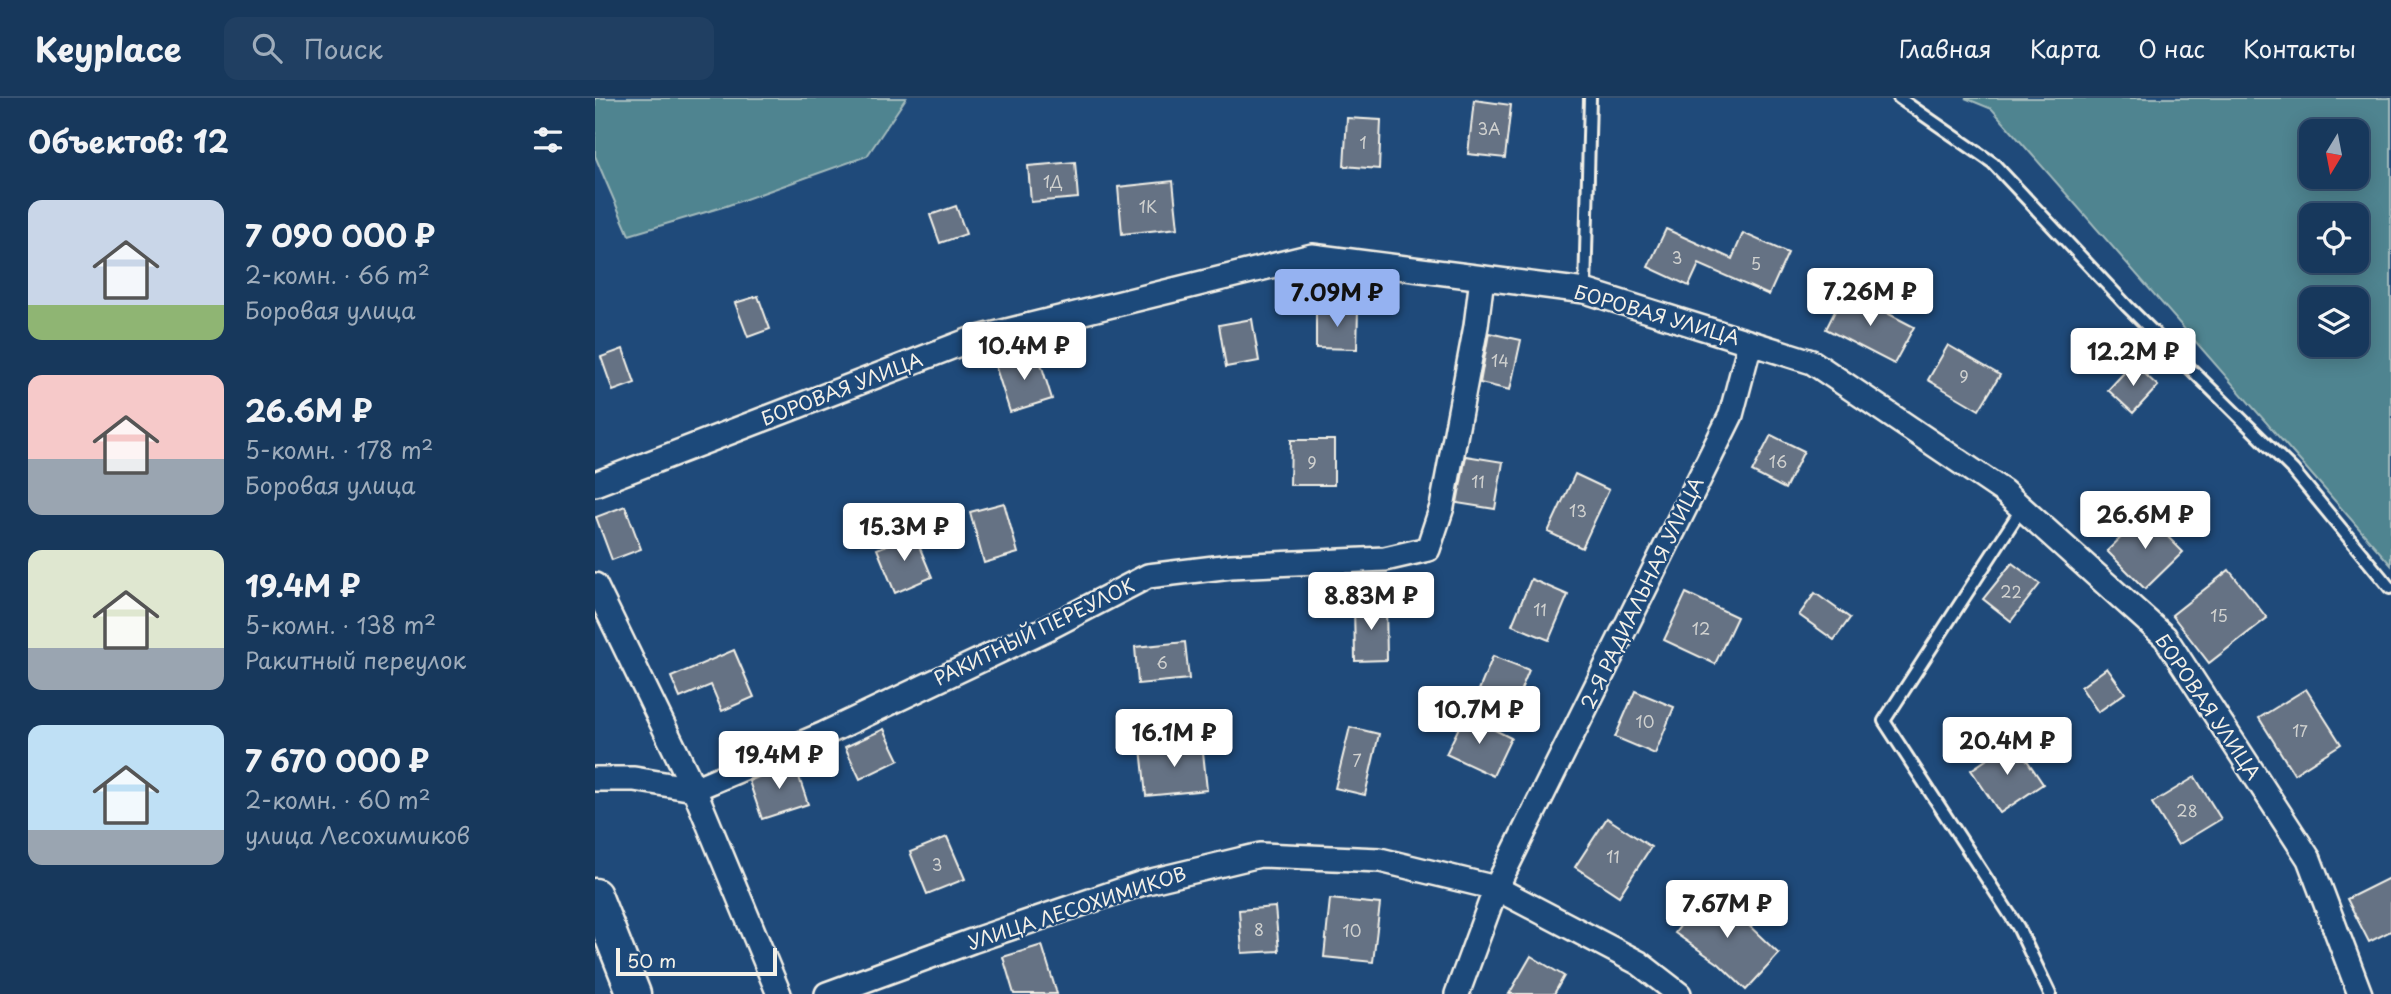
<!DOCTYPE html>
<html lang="ru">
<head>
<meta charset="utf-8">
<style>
	:root { --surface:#17385c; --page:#203f62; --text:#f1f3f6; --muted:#9eacbb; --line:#365272; --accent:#95b2f1 }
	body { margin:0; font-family:"Playpen Sans",sans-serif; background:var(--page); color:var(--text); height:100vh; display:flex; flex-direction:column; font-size:26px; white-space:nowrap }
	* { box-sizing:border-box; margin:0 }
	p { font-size:23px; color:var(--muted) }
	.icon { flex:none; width:38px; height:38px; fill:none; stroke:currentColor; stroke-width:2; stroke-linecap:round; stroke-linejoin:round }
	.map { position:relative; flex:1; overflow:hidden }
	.side { display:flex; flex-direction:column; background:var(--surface); width:595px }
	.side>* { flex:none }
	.needle { width:46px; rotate:190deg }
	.buttons { position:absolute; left:1704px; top:21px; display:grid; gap:14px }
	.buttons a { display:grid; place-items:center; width:70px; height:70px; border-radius:14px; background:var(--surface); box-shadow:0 4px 18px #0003,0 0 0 2px var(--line); font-size:35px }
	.scale { position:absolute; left:21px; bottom:18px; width:161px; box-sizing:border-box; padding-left:7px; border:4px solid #f4f1e8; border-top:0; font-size:19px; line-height:24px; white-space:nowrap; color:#f4f1e8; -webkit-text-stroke:5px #1f4a7a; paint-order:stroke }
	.price { position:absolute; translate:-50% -60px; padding:0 16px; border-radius:7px; background:#fff; color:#222; font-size:23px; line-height:46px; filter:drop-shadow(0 2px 4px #0008) }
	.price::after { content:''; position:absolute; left:50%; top:42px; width:21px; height:16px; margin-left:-10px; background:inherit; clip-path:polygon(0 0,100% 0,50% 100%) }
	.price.on { background:var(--accent); color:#111 }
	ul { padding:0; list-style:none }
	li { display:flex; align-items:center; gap:21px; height:175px; padding:0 28px }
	li span { display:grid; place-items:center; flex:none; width:196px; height:140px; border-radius:14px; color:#555 }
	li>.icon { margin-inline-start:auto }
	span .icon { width:84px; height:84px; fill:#fffc; stroke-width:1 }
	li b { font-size:30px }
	h2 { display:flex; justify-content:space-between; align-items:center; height:84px; padding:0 28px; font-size:30px }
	header { display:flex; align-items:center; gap:42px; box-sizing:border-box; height:98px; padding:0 35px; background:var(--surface); border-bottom:2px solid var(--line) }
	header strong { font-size:33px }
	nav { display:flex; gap:38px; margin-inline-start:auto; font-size:24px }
	.search { width:490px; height:63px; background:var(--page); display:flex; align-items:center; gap:18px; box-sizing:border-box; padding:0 24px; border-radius:14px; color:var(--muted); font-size:26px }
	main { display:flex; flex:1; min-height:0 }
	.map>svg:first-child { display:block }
</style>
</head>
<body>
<header>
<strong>Keyplace</strong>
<div class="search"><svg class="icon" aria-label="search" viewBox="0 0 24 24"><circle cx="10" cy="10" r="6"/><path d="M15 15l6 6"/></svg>Поиск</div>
<nav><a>Главная</a><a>Карта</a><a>О нас</a><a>Контакты</a></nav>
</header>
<main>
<section class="side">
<h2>Объектов: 12<svg class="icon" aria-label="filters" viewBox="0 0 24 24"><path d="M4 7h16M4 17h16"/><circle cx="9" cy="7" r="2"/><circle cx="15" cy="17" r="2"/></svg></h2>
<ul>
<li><span style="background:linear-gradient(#c9d6e8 75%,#8fb573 0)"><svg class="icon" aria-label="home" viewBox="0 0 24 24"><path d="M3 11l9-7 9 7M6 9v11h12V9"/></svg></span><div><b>7 090 000 ₽</b><p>2-комн. · 66 m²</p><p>Боровая улица</p></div></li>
<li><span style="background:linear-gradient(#f6c9c9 60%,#9aa5b1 0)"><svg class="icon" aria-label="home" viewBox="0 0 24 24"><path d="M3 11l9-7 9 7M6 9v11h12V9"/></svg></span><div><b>26.6M ₽</b><p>5-комн. · 178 m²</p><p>Боровая улица</p></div></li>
<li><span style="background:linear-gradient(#dfe7d0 70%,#9aa5b1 0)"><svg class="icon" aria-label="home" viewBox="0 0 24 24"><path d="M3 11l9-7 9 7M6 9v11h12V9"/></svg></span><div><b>19.4M ₽</b><p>5-комн. · 138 m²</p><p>Ракитный переулок</p></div></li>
<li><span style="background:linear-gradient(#bfe0f5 75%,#9aa5b1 0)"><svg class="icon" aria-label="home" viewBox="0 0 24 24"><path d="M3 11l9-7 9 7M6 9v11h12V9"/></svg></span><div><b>7 670 000 ₽</b><p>2-комн. · 60 m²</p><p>улица Лесохимиков</p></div></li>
</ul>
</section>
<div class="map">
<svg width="1796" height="896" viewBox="0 0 1796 896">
	<rect width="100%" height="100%" fill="#1f4a7a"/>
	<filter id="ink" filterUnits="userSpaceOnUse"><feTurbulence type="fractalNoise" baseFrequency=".0143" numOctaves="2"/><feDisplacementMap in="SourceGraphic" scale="14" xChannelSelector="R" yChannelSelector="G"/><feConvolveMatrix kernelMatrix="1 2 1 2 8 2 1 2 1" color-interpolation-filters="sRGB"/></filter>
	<g filter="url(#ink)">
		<!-- green -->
		<g fill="#508490" stroke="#a2babc" stroke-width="2" fill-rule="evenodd">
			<polygon points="0,0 311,0 272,58 131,108 34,137 0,58"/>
			<path d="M1370 0H1796V467L1397 11ZM1717 33H1762V79H1717ZM1717 117H1762V163H1717ZM1717 201H1762V247H1717Z"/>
		</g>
		<!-- building -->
		<g fill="#657284" stroke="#f4f1e8" stroke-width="2">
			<polygon points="879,2 916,7 910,60 873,56"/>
			<polygon points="752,20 786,22 784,71 749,68"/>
			<polygon points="480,64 483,100 436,104 433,68"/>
			<polygon points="578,83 583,130 527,136 523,89"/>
			<polygon points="361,108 371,136 345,145 335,117"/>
			<polygon points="1071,131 1137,161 1148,135 1193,155 1174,197 1104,166 1094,188 1053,169"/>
			<polygon points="1250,193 1319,229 1299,266 1231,231"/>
			<polygon points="163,198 175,231 153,239 140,205"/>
			<polygon points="721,211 763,212 762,251 721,250"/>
			<polygon points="657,221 664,263 631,269 624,227"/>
			<polygon points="894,235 926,242 915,292 885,285"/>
			<polygon points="1353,247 1405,277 1384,312 1333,282"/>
			<polygon points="28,251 40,285 18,293 6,259"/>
			<polygon points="442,253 457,301 415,314 400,267"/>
			<polygon points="1538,265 1563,288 1538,315 1513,292"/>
			<polygon points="1176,337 1209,353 1190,391 1157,374"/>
			<polygon points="696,342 739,342 739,387 695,387"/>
			<polygon points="871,358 908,364 900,411 862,405"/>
			<polygon points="980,376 1014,392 987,450 953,434"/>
			<polygon points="409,405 423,455 389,465 375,414"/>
			<polygon points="30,408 46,451 17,462 1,419"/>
			<polygon points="1550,416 1588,454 1550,491 1512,453"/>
			<polygon points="319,436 337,479 300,495 282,451"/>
			<polygon points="1417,465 1445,486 1416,523 1388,501"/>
			<polygon points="1634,472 1672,520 1614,565 1577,517"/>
			<polygon points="936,481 973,497 954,542 917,527"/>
			<polygon points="1091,495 1142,519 1120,566 1069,542"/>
			<polygon points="1220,495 1255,520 1239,542 1204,517"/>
			<polygon points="791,504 792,562 760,563 759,505"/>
			<polygon points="590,544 594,581 543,586 540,549"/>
			<polygon points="139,552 159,599 127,613 116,587 85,600 76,579"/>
			<polygon points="898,558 934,572 920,606 884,592"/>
			<polygon points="1512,570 1530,595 1503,614 1486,589"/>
			<polygon points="1711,591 1746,646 1699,676 1664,620"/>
			<polygon points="1040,593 1079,609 1060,656 1020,639"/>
			<polygon points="870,617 916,640 898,678 851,656"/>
			<polygon points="755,629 784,636 770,697 740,690"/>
			<polygon points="289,631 304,662 265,681 250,649"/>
			<polygon points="1419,643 1448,686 1405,715 1376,672"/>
			<polygon points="607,644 612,692 551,698 546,650"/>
			<polygon points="199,664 213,706 167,721 154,683"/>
			<polygon points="1600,679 1626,721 1583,747 1557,705"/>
			<polygon points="1012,720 1056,749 1024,798 980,769"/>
			<polygon points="352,739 370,781 332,796 315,754"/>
			<polygon points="1796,779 1796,833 1774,844 1752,801"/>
			<polygon points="1110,794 1145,819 1184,856 1151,892 1124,866 1080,835"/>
			<polygon points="735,801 785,806 778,864 729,859"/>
			<polygon points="680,809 684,853 647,855 644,812"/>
			<polygon points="447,847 462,896 419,896 408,859"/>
			<polygon points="936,858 969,878 959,896 914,896"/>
		</g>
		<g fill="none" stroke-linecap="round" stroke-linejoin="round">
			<defs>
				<g id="lane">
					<polyline points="1304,0 1398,65 1532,208 1698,372 1795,490"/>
					<polyline points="990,193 995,0"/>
					<polyline points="1427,410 1289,623 1423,829 1455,896"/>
				</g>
				<g id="street">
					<polyline points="0,386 375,242 717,158 990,193 1217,264 1408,393 1570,539 1714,761 1765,896"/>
					<polyline points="0,487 99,691 184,896"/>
					<polyline points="0,681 39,681 99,691 229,636 453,530 553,478 636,468 790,461 833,451 847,409 881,228 887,180"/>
					<polyline points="232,896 377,843 548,785 665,757 785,762 901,790 1044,865 1084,896"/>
					<polyline points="862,896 901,790 1136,317 1155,245"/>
				</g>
				<polyline id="secondary" points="0,797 39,896"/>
			</defs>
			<!-- lane casing -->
			<use href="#lane" stroke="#f4f1e8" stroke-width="16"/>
			<!-- street casing -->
			<use href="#street" stroke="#f4f1e8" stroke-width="28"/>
			<!-- secondary casing -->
			<use href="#secondary" stroke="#f4f1e8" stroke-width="37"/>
			<!-- lane -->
			<use href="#lane" stroke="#1f4a7a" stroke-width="10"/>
			<!-- street -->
			<use href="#street" stroke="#1f4a7a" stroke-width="23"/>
			<!-- secondary -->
			<use href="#secondary" stroke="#1f4a7a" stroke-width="32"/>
		</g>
	</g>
	<g text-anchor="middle" stroke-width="5" stroke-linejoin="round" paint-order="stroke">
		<!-- number labels -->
		<g font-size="16" fill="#d0d1cf">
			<text x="894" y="37">3А</text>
			<text x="768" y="51">1</text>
			<text x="458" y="90">1Д</text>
			<text x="553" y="115">1К</text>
			<text x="1082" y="166">3</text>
			<text x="1161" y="172">5</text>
			<text x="905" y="269">14</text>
			<text x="1369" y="285">9</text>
			<text x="1183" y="370">16</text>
			<text x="717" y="371">9</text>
			<text x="883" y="390">11</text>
			<text x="983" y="419">13</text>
			<text x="1416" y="500">22</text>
			<text x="945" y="518">11</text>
			<text x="1624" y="524">15</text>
			<text x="1106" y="537">12</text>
			<text x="567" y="571">6</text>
			<text x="1050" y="630">10</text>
			<text x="1705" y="639">17</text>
			<text x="762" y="669">7</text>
			<text x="1592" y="719">28</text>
			<text x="1018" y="765">11</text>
			<text x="342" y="773">3</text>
			<text x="664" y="838">8</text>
			<text x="757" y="839">10</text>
		</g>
		<!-- street labels -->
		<g font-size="19" fill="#f4f1e8" stroke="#1f4a7a">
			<text transform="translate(1062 217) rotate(16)" y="7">БОРОВАЯ УЛИЦА</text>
			<text transform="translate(247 291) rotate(-21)" y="7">БОРОВАЯ УЛИЦА</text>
			<text transform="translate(1047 495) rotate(-64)" y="7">2-Я РАДИАЛЬНАЯ УЛИЦА</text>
			<text transform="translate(439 534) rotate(-26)" y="7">РАКИТНЫЙ ПЕРЕУЛОК</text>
			<text transform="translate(1613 609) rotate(56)" y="7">БОРОВАЯ УЛИЦА</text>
			<text transform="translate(482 810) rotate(-18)" y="7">УЛИЦА ЛЕСОХИМИКОВ</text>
		</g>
	</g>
</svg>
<div class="buttons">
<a><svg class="needle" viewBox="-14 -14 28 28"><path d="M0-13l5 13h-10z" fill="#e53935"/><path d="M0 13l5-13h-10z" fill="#9eacbb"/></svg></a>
<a><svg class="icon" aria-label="locate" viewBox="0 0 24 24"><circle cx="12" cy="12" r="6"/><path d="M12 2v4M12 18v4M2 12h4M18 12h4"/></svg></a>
<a><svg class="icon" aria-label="layers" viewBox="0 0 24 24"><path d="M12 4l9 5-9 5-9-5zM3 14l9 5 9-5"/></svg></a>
</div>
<div class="scale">50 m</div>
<b class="price" style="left:1275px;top:230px">7.26M ₽</b>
<b class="price on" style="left:742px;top:231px">7.09M ₽</b>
<b class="price" style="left:429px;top:284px">10.4M ₽</b>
<b class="price" style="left:1538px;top:290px">12.2M ₽</b>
<b class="price" style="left:1550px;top:453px">26.6M ₽</b>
<b class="price" style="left:309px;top:465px">15.3M ₽</b>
<b class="price" style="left:776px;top:534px">8.83M ₽</b>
<b class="price" style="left:884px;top:648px">10.7M ₽</b>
<b class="price" style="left:579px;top:671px">16.1M ₽</b>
<b class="price" style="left:1412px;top:679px">20.4M ₽</b>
<b class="price" style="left:184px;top:693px">19.4M ₽</b>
<b class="price" style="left:1132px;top:842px">7.67M ₽</b>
</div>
</main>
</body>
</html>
